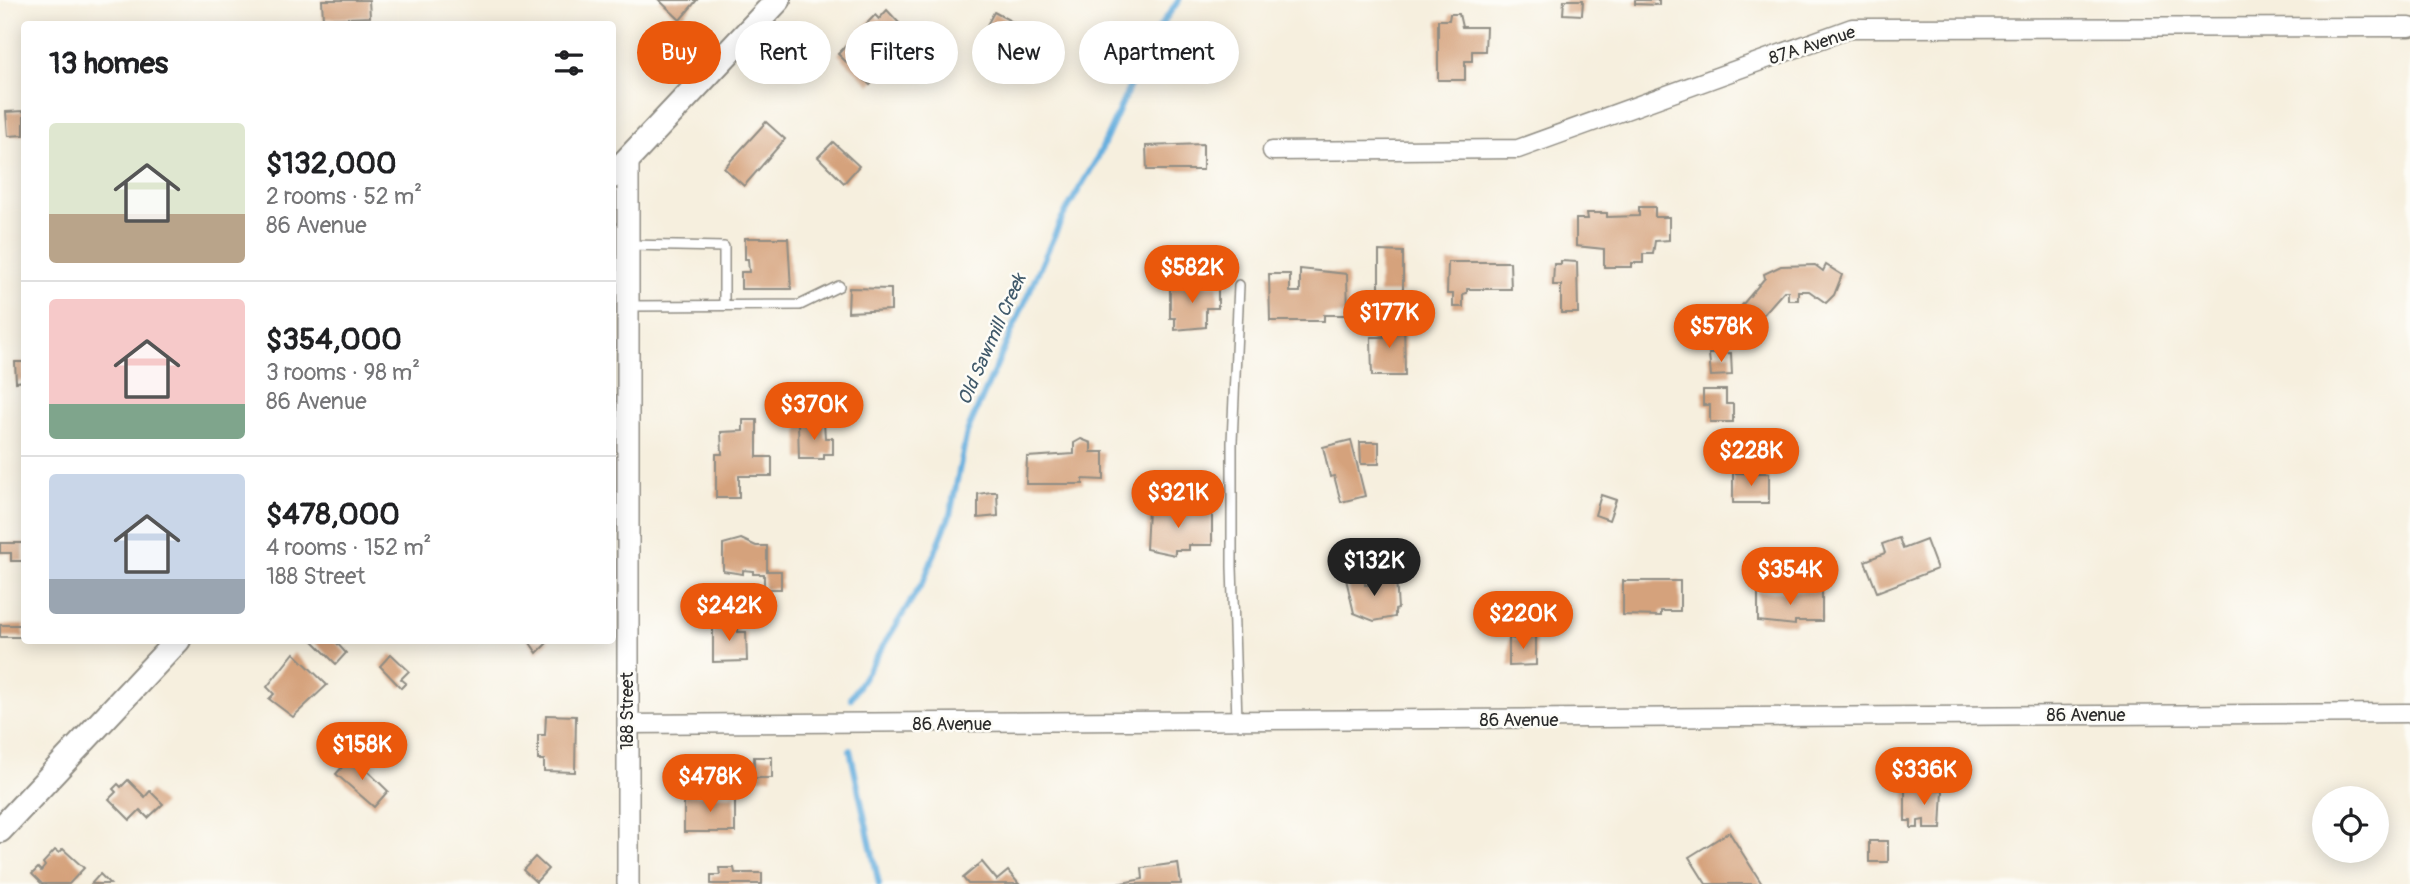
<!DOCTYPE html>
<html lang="en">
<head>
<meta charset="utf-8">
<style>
	:root { --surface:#fff; --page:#f2f2f2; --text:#202124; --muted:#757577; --line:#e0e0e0; --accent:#ea580c }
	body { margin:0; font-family:Pangolin,sans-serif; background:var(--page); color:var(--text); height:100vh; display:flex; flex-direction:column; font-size:26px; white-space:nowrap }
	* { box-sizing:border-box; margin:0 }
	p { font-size:23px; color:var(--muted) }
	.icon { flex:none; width:38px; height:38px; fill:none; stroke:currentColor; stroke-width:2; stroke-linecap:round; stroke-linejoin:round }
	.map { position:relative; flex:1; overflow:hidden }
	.sheet { position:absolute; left:21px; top:21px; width:595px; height:623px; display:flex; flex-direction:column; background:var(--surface); border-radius:7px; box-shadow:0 4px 18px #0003 }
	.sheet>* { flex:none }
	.guide { position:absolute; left:637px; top:21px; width:665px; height:63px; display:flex; gap:14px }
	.tools { position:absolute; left:2312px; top:786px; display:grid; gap:14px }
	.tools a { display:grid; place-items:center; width:77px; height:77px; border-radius:50%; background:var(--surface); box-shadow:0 4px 18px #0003; font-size:35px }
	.price { position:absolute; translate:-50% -60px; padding:0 16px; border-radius:24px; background:var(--accent); color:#fff; font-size:23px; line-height:46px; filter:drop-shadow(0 2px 4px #0008) }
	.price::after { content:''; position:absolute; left:50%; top:42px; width:21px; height:16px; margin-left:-10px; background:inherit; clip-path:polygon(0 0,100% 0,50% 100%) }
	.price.current { background:#222; color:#fff }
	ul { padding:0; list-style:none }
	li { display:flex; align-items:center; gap:21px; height:175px; padding:0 28px }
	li+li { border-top:2px solid var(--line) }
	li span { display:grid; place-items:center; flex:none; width:196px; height:140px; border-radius:7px; color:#555 }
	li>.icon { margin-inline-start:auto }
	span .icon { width:84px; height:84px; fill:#fffc; stroke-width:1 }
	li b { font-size:30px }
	h2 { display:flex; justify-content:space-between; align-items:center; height:84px; padding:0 28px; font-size:30px }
	.chip { padding:0 24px; border-radius:32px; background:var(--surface); box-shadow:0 4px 18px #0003; font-size:24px; line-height:63px }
	.chip.current { background:var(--accent); color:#fff }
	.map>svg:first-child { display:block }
</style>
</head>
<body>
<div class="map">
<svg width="2410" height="884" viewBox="0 0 2410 884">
	<rect width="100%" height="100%" fill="#fdfcf7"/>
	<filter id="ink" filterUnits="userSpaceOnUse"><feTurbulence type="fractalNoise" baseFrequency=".0143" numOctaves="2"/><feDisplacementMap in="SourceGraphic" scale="14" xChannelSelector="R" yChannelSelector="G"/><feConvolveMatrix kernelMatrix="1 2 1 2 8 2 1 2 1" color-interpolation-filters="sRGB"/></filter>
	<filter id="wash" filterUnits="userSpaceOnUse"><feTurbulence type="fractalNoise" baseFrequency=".00686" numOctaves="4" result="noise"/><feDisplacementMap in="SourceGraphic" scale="28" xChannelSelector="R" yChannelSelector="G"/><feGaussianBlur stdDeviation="1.57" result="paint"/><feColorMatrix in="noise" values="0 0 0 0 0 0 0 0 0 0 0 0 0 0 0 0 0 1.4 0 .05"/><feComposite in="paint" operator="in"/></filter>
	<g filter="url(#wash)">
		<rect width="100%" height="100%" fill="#f6efde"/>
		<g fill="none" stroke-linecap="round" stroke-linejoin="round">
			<!-- stream -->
			<g stroke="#66afde" stroke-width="6">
				<polyline points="851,698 924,580 950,515 967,432 1062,218 1097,159 1151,39 1179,0"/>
				<polyline points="850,750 879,884"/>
			</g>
		</g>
		<g id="blocks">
			<!-- building -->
			<g fill="#d5a27b">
				<polygon points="322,0 369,0 370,17 323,19"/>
				<polygon points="659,0 697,0 680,20"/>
				<polygon points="1564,0 1583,0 1582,15 1563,14"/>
				<polygon points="1635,0 1659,0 1659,5 1635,4"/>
				<polygon points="887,10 912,37 913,45 908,51 899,51 891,43 875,59 885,69 870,85 838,54 875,15 879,19"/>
				<polygon points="994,12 1020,26 1007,50 996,59 975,47"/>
				<polygon points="1450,14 1459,14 1462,27 1486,27 1485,51 1472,51 1472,61 1465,61 1465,80 1438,80 1438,20 1449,20"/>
				<polygon points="24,111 24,135 8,136 6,112"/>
				<polygon points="766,122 785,139 744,186 724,168"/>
				<polygon points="833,142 859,166 844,183 818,157"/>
				<polygon points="1203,144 1203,170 1147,170 1146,146"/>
				<polygon points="1639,207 1655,207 1655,217 1669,217 1669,240 1655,241 1653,254 1643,254 1643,263 1632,263 1632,267 1604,267 1604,249 1576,246 1576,219 1588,219 1587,213 1607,213 1607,217 1639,216"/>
				<polygon points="745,238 788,238 791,289 741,289 741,272 749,272 748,259 745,259"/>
				<polygon points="1379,251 1403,252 1403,293 1379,293"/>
				<polygon points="1561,261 1577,262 1578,313 1561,313 1561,285 1553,285 1554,264 1561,264"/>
				<polygon points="1448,262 1510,262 1511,289 1467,289 1467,293 1463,294 1463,307 1453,307 1453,294 1447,294"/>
				<polygon points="1815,265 1823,271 1826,265 1842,275 1834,295 1826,303 1809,291 1798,291 1798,300 1788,300 1788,291 1784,291 1754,325 1737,311 1765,278 1764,274 1781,266"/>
				<polygon points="1300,269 1347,274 1348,315 1324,315 1324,321 1270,321 1269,274 1290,274 1290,292 1300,292"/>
				<polygon points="1191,285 1218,285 1218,308 1206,308 1206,327 1175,330 1175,318 1170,318 1170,287"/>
				<polygon points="849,288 891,289 891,310 848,312"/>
				<polygon points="1384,319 1404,319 1405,376 1372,376 1371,337 1384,337"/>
				<polygon points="1731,353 1732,375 1711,376 1709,354"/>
				<polygon points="15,362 24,362 24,381 16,382"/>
				<polygon points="1703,390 1726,390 1726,404 1733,404 1733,422 1710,422 1710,405 1703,405"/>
				<polygon points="743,420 757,420 757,457 772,457 772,476 739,476 739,498 716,498 716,454 722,454 721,432 743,431"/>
				<polygon points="798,423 824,423 825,438 833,438 833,454 824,454 824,459 799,459"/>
				<polygon points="1081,439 1091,443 1091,452 1104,452 1104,480 1083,479 1083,484 1026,484 1027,457 1074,454 1074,443"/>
				<polygon points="1351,440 1365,496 1341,502 1334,476 1330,477 1323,447"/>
				<polygon points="1360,442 1379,442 1379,464 1361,464"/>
				<rect x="1733" y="473" width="36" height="30"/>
				<polygon points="991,492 997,492 998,516 978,518 978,494"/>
				<polygon points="1601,495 1616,500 1609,520 1595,515"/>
				<polygon points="1148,509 1212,512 1212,545 1189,545 1189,550 1175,550 1175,555 1146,549"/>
				<polygon points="1899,538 1903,549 1926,540 1937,569 1877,592 1865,561 1885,553 1882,544"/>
				<polygon points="741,539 756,546 767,546 767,571 781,571 781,589 764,589 764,574 753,574 753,571 743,570 743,574 723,571 723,544"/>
				<polygon points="0,543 24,543 24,561 11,561 11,553 0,553"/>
				<polygon points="1355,576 1365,577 1365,585 1378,585 1378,579 1396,578 1398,609 1395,610 1395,617 1374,621 1354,613 1346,579"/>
				<polygon points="1623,581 1680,581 1680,611 1661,611 1661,616 1623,615"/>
				<polygon points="1822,591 1822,621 1795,621 1795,625 1758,621 1758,592"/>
				<polygon points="738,623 738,632 746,632 747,661 713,662 713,624"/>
				<rect x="0" y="625" width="24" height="12"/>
				<polygon points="1536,635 1536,665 1509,666 1509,638 1525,640 1525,636"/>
				<polygon points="312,640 334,640 346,653 336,664"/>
				<polygon points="528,640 550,640 537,653"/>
				<polygon points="294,653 327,685 293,717 269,699 274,694 267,687"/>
				<polygon points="391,654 409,671 401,679 406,683 401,688 380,666"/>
				<polygon points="546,715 576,716 575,772 544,771 544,760 538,760 538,735 545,735"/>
				<polygon points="352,756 388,791 374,807 336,774"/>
				<rect x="754" y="757" width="18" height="21"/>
				<polygon points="128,780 145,797 150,791 163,804 148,818 140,810 130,820 109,799 116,792 113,789 118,784 121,787"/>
				<polygon points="1905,787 1943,790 1941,829 1924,829 1924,820 1918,821 1918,828 1911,828 1911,821 1905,821"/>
				<rect x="684" y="795" width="51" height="37"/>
				<polygon points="1729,832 1762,884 1706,884 1689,857"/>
				<rect x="1869" y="841" width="19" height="21"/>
				<polygon points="63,849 84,868 69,884 42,884 32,874 38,868 41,871 45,866 43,863 55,850 59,853"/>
				<polygon points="535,857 548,869 536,882 523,870"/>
				<polygon points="982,862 997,880 1008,871 1019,884 968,884 963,878"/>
				<polygon points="1178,863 1181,884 1116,884 1143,879 1142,868"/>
				<polygon points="719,868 734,868 735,873 762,873 762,884 711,884 711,875 720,875"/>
				<polygon points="100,874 110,884 91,884"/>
			</g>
		</g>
	</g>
	<g filter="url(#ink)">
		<use href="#blocks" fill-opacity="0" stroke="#908d84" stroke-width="2"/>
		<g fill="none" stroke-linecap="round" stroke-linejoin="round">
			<defs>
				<g id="service">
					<polyline points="629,245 724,247 724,305"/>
					<polyline points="629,306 800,305 839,286"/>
					<polyline points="1237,720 1232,567 1232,442 1239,285"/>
				</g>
				<g id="minor">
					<polyline points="1272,151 1518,149 1852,28 2410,27"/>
					<polyline points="627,724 2410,713"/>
				</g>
				<polyline id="tertiary" points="628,160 628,884"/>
				<g id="secondary">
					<polyline points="612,176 778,0"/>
					<polyline points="0,830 178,640"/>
				</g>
			</defs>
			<!-- service casing -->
			<use href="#service" stroke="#908d84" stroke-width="12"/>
			<!-- minor casing -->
			<use href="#minor" stroke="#908d84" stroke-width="21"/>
			<!-- tertiary casing -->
			<use href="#tertiary" stroke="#908d84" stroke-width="24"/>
			<!-- secondary casing -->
			<use href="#secondary" stroke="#908d84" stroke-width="28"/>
			<!-- service -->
			<use href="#service" stroke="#fff" stroke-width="9"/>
			<!-- minor -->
			<use href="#minor" stroke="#fff" stroke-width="18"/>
			<!-- tertiary -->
			<use href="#tertiary" stroke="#fff" stroke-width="21"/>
			<!-- secondary -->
			<use href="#secondary" stroke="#fff" stroke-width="24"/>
		</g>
	</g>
	<g text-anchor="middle" stroke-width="5" stroke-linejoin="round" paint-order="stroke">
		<!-- street labels -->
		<g font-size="18" fill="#2b2b2b" stroke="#fdfcf7">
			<text transform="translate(1812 45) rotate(-18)" y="6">87A Avenue</text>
			<text transform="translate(627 711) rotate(-90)" y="6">188 Street</text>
			<text x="2086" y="721">86 Avenue</text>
			<text x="1519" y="726">86 Avenue</text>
			<text x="952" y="730">86 Avenue</text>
		</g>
		<!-- water labels -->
		<g font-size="19" font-style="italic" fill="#40596a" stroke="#fdfcf7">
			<text transform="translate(991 339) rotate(-66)" y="7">Old Sawmill Creek</text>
		</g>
	</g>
</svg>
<div class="tools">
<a><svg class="icon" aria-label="locate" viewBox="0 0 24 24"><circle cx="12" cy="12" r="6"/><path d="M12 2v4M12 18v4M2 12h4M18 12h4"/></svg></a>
</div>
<b class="price" style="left:1192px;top:305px">$582K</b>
<b class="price" style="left:1389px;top:350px">$177K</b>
<b class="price" style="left:1721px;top:364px">$578K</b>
<b class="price" style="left:814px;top:442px">$370K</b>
<b class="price" style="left:1751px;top:488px">$228K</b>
<b class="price" style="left:1178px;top:530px">$321K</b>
<b class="price current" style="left:1374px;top:598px">$132K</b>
<b class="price" style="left:1790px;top:607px">$354K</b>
<b class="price" style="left:729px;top:643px">$242K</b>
<b class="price" style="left:1523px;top:651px">$220K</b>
<b class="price" style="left:362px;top:782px">$158K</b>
<b class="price" style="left:1924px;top:807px">$336K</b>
<b class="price" style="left:710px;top:814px">$478K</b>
<div class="guide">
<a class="chip current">Buy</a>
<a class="chip">Rent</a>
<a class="chip">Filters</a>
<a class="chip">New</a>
<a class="chip">Apartment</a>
</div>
<section class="sheet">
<h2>13 homes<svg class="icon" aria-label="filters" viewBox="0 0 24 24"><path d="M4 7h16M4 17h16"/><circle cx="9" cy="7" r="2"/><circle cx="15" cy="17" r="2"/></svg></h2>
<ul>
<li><span style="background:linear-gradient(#dfe7d0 65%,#b9a48a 0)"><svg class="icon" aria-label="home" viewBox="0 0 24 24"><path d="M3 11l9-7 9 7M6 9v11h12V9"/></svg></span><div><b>$132,000</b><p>2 rooms · 52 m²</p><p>86 Avenue</p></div></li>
<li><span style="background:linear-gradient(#f6c9c9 75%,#7fa58c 0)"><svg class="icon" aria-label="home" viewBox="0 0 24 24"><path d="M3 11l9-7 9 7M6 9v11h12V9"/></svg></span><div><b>$354,000</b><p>3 rooms · 98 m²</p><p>86 Avenue</p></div></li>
<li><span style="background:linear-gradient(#c9d6e8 75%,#9aa5b1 0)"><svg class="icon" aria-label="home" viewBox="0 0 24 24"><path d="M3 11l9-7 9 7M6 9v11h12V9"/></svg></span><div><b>$478,000</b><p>4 rooms · 152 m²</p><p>188 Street</p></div></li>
</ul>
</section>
</div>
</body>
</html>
